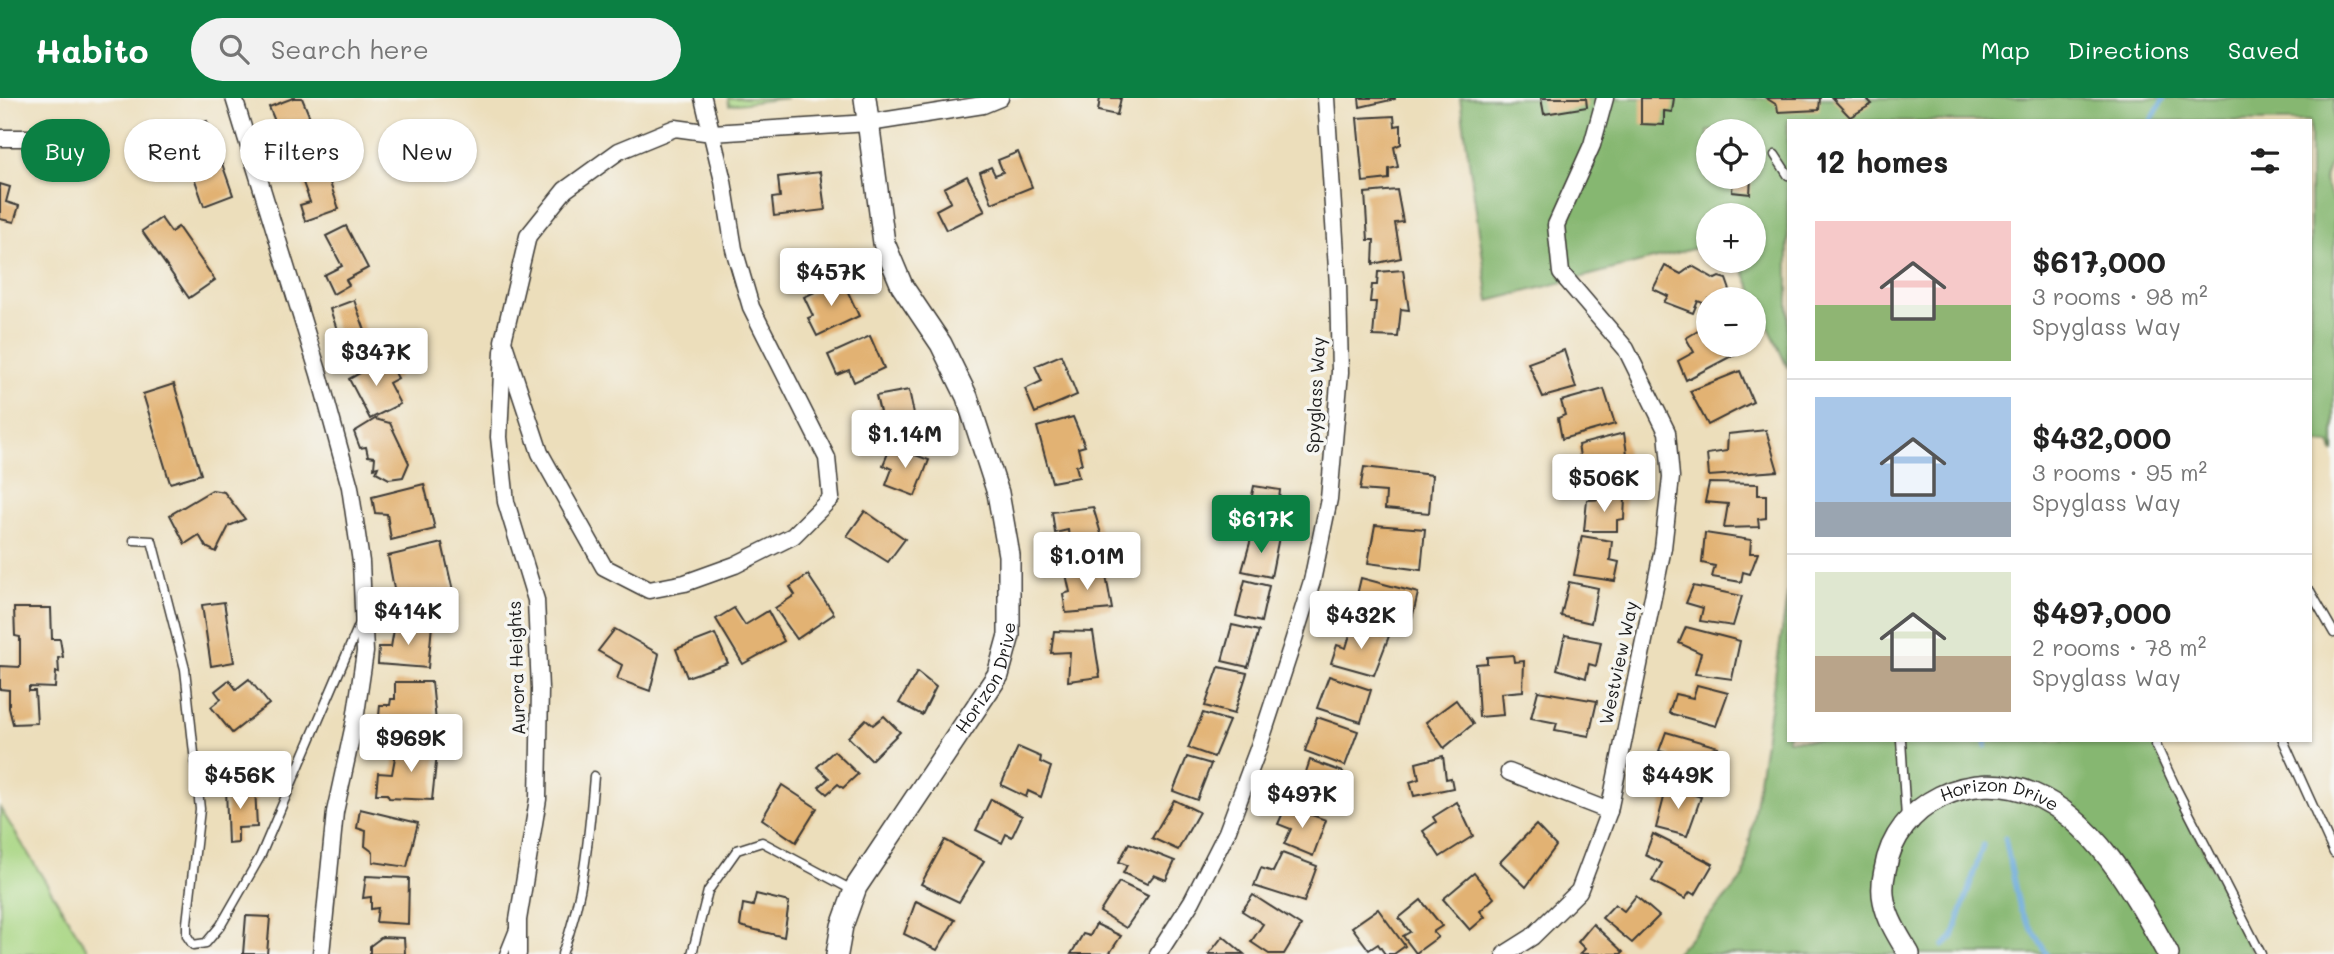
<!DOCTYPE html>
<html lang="en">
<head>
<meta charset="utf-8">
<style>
	:root { --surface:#fff; --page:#f2f2f2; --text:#222; --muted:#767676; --line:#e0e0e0; --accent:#0b8043 }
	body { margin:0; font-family:Mali,sans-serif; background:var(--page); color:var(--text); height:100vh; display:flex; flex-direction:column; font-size:26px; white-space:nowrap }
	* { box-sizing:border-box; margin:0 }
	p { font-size:23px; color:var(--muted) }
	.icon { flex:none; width:38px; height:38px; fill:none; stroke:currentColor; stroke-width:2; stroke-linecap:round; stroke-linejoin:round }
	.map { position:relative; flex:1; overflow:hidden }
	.panel { position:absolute; left:1787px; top:21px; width:525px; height:623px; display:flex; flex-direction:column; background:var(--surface); border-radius:0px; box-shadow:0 2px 5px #0004 }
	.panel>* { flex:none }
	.guide { position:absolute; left:21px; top:21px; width:665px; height:63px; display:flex; gap:14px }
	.fabs { position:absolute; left:1696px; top:21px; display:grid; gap:14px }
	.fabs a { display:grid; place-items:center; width:70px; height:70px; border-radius:50%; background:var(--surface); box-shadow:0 2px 5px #0004; font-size:35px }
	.price { position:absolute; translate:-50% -60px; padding:0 16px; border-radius:7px; background:#fff; color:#222; font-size:23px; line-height:46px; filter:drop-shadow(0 2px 4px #0008) }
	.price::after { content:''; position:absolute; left:50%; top:42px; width:21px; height:16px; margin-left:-10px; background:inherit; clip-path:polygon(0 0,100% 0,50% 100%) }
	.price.active { background:var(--accent); color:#fff }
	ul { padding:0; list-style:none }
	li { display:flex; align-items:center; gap:21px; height:175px; padding:0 28px }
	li+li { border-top:2px solid var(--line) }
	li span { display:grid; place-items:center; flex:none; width:196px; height:140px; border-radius:0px; color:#555 }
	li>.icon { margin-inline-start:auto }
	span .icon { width:84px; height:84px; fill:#fffc; stroke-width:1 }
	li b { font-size:30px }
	h2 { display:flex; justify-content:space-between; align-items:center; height:84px; padding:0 28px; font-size:30px }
	.tag { padding:0 24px; border-radius:32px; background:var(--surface); box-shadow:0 2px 5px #0004; font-size:24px; line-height:63px }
	.tag.active { background:var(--accent); color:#fff }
	header { display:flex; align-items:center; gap:42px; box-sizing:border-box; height:98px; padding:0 35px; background:var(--accent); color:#fff }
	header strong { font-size:33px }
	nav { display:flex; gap:38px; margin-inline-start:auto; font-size:24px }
	.search { width:490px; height:63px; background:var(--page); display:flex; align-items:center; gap:18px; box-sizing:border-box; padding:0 24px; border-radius:38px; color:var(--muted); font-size:26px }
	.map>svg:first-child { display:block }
</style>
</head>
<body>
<header>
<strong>Habito</strong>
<div class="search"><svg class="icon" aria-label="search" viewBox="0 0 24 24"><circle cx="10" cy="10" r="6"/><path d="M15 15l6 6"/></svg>Search here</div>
<nav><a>Map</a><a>Directions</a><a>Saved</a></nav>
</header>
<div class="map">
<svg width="2334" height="856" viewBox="0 0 2334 856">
	<rect width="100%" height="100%" fill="#f6f6f2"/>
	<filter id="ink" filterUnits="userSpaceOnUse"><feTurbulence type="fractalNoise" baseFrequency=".0143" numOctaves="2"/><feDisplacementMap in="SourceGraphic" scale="14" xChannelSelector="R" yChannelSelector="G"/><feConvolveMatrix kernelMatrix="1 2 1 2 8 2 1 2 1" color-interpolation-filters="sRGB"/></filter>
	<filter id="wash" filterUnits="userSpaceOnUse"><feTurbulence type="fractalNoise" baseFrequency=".00686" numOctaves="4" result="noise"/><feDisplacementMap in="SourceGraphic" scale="28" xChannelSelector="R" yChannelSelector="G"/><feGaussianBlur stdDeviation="1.57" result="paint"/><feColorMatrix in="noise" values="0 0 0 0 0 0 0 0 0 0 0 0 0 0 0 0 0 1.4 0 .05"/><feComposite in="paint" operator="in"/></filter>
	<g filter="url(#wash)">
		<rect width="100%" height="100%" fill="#ecdebb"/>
		<!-- green -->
		<g fill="#a9d683" stroke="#627950" stroke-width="2">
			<polygon points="728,0 787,0 729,7"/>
			<polygon points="0,710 90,856 0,856"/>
		</g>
		<!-- forest -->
		<g fill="#86b771" stroke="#516a46" stroke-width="2" fill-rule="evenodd">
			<path d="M1460 0H2334V55L2324 83 2334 104V355L2330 346 2310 344V23H1788V271L1739 163H1754V117H1708V147L1489 203ZM1708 33H1754V79H1708Z"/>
			<polygon points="1788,494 1788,642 2151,642 2253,856 1675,856 1744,779"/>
		</g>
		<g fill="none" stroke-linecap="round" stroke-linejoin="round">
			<!-- stream -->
			<g stroke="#62a5d7" stroke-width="5">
				<polyline points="2151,23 2164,0"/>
				<polyline points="1986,648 1987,642"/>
				<polyline points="2005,740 2020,812 2047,856"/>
				<polyline points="1943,848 1953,839 1983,747"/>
			</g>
		</g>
		<g id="blocks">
			<!-- building -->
			<g fill="#e2b273">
				<polygon points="293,0 302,0 322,49 298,58 285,25 277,28 269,9"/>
				<polygon points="1100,0 1121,0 1117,17 1098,13"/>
				<polygon points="1359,0 1395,0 1395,1 1360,9"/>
				<polygon points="1541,0 1586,0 1587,9 1544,16"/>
				<polygon points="1641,0 1674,0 1672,14 1664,13 1664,27 1641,26"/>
				<polygon points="1766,0 1820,0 1819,12 1778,14 1777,7"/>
				<polygon points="1832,0 1866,0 1872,6 1850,19"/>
				<polygon points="1394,18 1395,28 1401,27 1401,46 1394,49 1398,69 1389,71 1389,81 1363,84 1357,20"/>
				<polygon points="207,23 233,97 204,108 178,33"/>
				<polygon points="1018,54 1032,89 992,105 980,74 991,69 995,77 1003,74 998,62"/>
				<polygon points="321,59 339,111 305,123 300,107 310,104 297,68"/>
				<polygon points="820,74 825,112 774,118 772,100 780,99 778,79"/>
				<polygon points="967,78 985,113 946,132 936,112 951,104 944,90"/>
				<polygon points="1733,79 1751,79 1750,96 1732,94"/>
				<polygon points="0,86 10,89 6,104 19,108 14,124 0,121"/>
				<polygon points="1397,92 1403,124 1395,125 1401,160 1373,166 1374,142 1368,142 1365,95"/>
				<polygon points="161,120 171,134 178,129 215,182 189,200 142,133"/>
				<polygon points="346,128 368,170 346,182 349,187 333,196 324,177 342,168 326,138"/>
				<polygon points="1665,168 1681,176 1692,168 1715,181 1719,179 1726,181 1731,195 1720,201 1708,201 1708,207 1698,203 1693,215 1664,204 1668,198 1653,191"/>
				<polygon points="1403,172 1409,212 1401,211 1398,239 1373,238 1376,204 1370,204 1372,187 1377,187 1378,174"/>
				<polygon points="842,181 859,218 817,238 808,220 813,218 804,199"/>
				<polygon points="354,202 372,252 347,261 330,211"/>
				<polygon points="1708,227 1708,247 1738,247 1741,253 1686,282 1678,263 1694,254 1686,240"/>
				<polygon points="870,238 884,270 854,284 849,272 837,277 828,257"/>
				<polygon points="1564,252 1576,290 1543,299 1528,265"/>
				<polygon points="1061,257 1077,297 1035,315 1025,291 1042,283 1035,268"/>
				<polygon points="387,260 398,280 389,285 400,306 370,321 349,281"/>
				<polygon points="1740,273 1753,304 1708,327 1690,293"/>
				<polygon points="174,286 201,376 170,385 143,296"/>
				<polygon points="1604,291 1615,326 1562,341 1558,320 1565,317 1561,303"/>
				<polygon points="909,292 916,326 871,336 867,317 880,314 876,298"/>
				<polygon points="1073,319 1085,348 1078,350 1082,366 1076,368 1079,379 1052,384 1037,329"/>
				<polygon points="375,321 390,325 409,365 403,379 389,381 376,374 378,369 374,370 375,359 368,358 366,349 360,350 354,334"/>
				<polygon points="1766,332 1778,373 1709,378 1707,356 1727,353 1728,336"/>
				<polygon points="1624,335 1627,356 1610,360 1615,380 1586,385 1586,377 1574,378 1574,365 1581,364 1578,347"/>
				<polygon points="891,348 929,362 915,398 886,387 892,371 883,367"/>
				<polygon points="1364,369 1432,377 1429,415 1385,411 1386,394 1360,392"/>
				<polygon points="1709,385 1758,386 1758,397 1766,397 1766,420 1758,421 1759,429 1724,430 1728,406 1705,404"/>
				<polygon points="424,386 435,431 391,442 387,416 375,415 372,399"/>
				<polygon points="1254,388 1280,392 1276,429 1246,426"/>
				<polygon points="212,392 224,394 245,421 229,428 216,454 206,449 199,437 185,446 170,417"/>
				<polygon points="1625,400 1624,421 1617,422 1617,433 1584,433 1587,402"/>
				<polygon points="1093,409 1105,449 1071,455 1068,432 1055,435 1052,414"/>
				<polygon points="865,413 905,441 888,464 847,438"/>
				<polygon points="1375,427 1425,431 1421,472 1368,465"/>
				<polygon points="1253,434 1279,439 1271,479 1242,473"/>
				<polygon points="1705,435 1751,442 1750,455 1758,455 1750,476 1743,474 1741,484 1712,479 1715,468 1702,465"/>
				<polygon points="1582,438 1612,443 1610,462 1619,464 1615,483 1574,477"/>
				<polygon points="442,445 453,493 397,507 388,458"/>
				<polygon points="1105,472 1112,511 1066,515 1063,496 1070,494 1066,476"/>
				<polygon points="808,477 834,516 797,541 775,510 795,497 790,489"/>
				<polygon points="1361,480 1418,495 1410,529 1368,520 1372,501 1357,497"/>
				<polygon points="1245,482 1269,488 1261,524 1236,518"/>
				<polygon points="1569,484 1598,490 1591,525 1561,518"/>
				<polygon points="1693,488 1742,498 1733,528 1700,523 1703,510 1686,505"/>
				<polygon points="224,504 234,564 211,568 202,507"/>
				<polygon points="14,510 51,510 52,541 60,541 63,559 58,560 59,575 56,574 55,590 29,589 29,593 35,593 37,625 13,626 9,610 9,592 0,591 0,568 20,569 20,539 15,538"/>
				<polygon points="734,510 745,527 768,513 784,543 743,566 716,521"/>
				<polygon points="395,526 432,527 428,570 378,566 379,549 391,549"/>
				<polygon points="1232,527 1259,533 1248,569 1222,563"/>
				<polygon points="1686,529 1740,543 1732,581 1695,576 1701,555 1679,545"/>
				<polygon points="1352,530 1389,538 1374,577 1331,565 1337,547 1346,550"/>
				<polygon points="615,531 659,556 650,593 617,581 622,567 598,553"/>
				<polygon points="1054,533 1093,534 1100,579 1068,583 1070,554 1051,555"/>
				<polygon points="715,536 728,565 687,579 676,551"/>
				<polygon points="1565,537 1601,544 1596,568 1589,566 1586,580 1557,571"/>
				<polygon points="1513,557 1514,564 1524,563 1523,593 1501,595 1503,617 1479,619 1476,566 1487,565 1487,559"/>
				<polygon points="1219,569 1247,575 1234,616 1205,608"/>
				<polygon points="917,574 936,589 922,617 899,605"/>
				<polygon points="1329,578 1371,592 1361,624 1317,610"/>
				<polygon points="249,581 269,606 232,635 211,609 221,601 215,593 229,582 236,591"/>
				<polygon points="395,584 432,584 436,624 418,621 414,634 378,630 380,607 390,607 391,601 395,601"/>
				<polygon points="1697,587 1728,595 1716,628 1669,615 1675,596 1693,600"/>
				<polygon points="1538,593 1597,603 1589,638 1555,632 1557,625 1531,620"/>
				<polygon points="1456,602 1473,626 1444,650 1426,624"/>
				<polygon points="1203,615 1229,623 1214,659 1188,650"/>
				<polygon points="884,618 900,634 871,662 848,639 866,621 873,627"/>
				<polygon points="1317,619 1358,633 1345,668 1305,653"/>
				<polygon points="1666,634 1718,649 1708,682 1668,670 1671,656 1659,653"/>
				<polygon points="407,645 438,647 432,702 389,700 387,696 376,696 378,675 392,676 396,654 406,654"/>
				<polygon points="1018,649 1041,659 1040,664 1051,669 1041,699 1028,693 1026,699 1001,687"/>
				<polygon points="834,653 858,676 843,690 838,686 827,696 819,689 829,680 817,669"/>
				<polygon points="1443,658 1446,681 1451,680 1453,690 1414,698 1410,684 1419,681 1416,665"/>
				<polygon points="1187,659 1211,666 1197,702 1173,693"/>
				<polygon points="1310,662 1343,674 1333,711 1289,698 1295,680 1303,683"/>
				<polygon points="782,687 817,710 796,744 762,721"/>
				<polygon points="1667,688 1701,699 1687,738 1656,730"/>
				<polygon points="255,689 257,729 238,730 238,745 228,746 226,690"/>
				<polygon points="991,701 1022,718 1012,739 1006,736 1002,745 976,732"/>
				<polygon points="1174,702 1199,714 1178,752 1152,740"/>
				<polygon points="1457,704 1473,738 1440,759 1423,733 1436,724 1433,719"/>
				<polygon points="1286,708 1326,722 1313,758 1284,746 1291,731 1278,726"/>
				<polygon points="360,711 418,725 407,769 373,764 373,754 365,748 366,733 357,730"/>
				<polygon points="1536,727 1556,748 1526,789 1500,764"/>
				<polygon points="1653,736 1713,766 1695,797 1690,794 1685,801 1652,783 1662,765 1645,757"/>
				<polygon points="945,742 984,763 959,804 921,786"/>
				<polygon points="1129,745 1175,763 1166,782 1154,777 1147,786 1123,775 1127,767 1119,764"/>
				<polygon points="1282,755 1317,768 1304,804 1254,788 1261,770 1273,774"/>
				<polygon points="1474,775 1494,800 1480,813 1485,819 1470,832 1443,801"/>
				<polygon points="366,778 409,780 408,826 376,824 378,810 371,811 371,799 363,800"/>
				<polygon points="1119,784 1148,798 1126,830 1100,814"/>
				<polygon points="756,796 789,804 784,839 740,828 743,806 753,808"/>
				<polygon points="1253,797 1301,828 1284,856 1269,856 1251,844 1263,826 1242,813"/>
				<polygon points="1636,798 1659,818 1632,845 1602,820 1615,806 1624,813"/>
				<polygon points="1421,802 1442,828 1433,834 1438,839 1416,855 1403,838 1410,834 1399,820"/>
				<polygon points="916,803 955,822 937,852 904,836"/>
				<polygon points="1378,811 1405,848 1394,856 1385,856 1378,846 1369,852 1352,829"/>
				<polygon points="246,818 270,819 267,856 243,856"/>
				<polygon points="1096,826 1121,838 1109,856 1071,856 1083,836 1090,838"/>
				<polygon points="1593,826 1623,854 1621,856 1580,856 1585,851 1578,844"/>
				<polygon points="1223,838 1244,856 1209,856"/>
				<polygon points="382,839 404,840 405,856 370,856 370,848"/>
			</g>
		</g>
	</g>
	<g filter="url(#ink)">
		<use href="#blocks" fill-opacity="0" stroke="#3b3934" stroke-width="2"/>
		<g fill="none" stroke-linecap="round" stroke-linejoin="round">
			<defs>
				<g id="lane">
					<polyline points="1775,57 1788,77"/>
					<polyline points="134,442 152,443 185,571 200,711 187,825 187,838 193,847 206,845 221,827 260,759 360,525"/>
					<polyline points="2310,493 2334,535"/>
					<polyline points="1901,642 1906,720"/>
					<polyline points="2157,642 2156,647 2175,688 2261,856"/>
					<polyline points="2283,642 2334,755"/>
					<polyline points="504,856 514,831"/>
					<path d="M562 856C584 799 589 738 594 678"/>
					<polyline points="692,856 708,793 737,752 762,744 854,793"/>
				</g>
				<g id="street">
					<polyline points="234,0 319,276 350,389 361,464 365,554 355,622 335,714 321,856"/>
					<polyline points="703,0 723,83 734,151 751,209 827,360 831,400 793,438 735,467 685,485 649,492 604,469 540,355 503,243 528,138 565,92 619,53 675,30 712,35 869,25 983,7 1000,0"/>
					<polyline points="0,40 80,40"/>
					<polyline points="503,253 499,339 506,404 536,502 540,591 538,701 518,822 518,856"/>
					<polyline points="1509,674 1609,713"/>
					<polyline points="1158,856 1192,803 1227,734 1258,651 1292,547 1312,483 1329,401 1340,274 1338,187 1326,0"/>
					<polyline points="1505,856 1532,839 1579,793 1609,713 1663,450 1671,379 1667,334 1626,251 1561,175 1556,127 1592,47 1605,0"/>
				</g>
				<g id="secondary">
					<path id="s1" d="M837 856 842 828 856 789 998 577 1009 537V457L998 395 967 299 941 246 902 188 884 145 865 0"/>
					<path id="s2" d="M1909 856C1899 839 1888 823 1884 803 1882 794 1883 781 1885 772 1896 704 1972 670 2033 696 2097 723 2136 798 2168 856"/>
				</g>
			</defs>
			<!-- lane casing -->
			<use href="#lane" stroke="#3b3934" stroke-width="11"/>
			<!-- street casing -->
			<use href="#street" stroke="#3b3934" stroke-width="19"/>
			<!-- secondary casing -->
			<use href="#secondary" stroke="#3b3934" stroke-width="24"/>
			<!-- lane -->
			<use href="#lane" stroke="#fff" stroke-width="8"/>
			<!-- street -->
			<use href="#street" stroke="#fff" stroke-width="16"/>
			<!-- secondary -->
			<use href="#secondary" stroke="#fff" stroke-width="21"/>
		</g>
	</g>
	<g text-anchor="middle" stroke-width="7" stroke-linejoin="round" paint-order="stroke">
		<!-- street labels -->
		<g font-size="18" fill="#1c1c1c" stroke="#f6f6f2">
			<text transform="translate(1316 297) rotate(-87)" y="6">Spyglass Way</text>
			<text transform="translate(1619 565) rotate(-78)" y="6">Westview Way</text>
			<text transform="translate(517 570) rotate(-92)" y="6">Aurora Heights</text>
			<text dy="6" stroke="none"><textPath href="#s1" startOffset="318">Horizon Drive</textPath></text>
			<text dy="6" stroke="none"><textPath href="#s2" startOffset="247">Horizon Drive</textPath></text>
		</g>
	</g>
</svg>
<div class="fabs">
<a><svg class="icon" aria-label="locate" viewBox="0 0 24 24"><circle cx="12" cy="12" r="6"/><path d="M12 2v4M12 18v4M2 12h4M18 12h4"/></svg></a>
<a>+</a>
<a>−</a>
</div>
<b class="price" style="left:831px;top:210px">$457K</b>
<b class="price" style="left:376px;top:290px">$347K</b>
<b class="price" style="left:905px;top:372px">$1.14M</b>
<b class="price" style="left:1604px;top:416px">$506K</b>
<b class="price active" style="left:1261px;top:457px">$617K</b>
<b class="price" style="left:1087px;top:494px">$1.01M</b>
<b class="price" style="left:408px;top:549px">$414K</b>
<b class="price" style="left:1361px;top:553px">$432K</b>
<b class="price" style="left:411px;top:676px">$969K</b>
<b class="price" style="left:240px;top:713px">$456K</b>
<b class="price" style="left:1678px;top:713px">$449K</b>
<b class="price" style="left:1302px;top:732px">$497K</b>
<div class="guide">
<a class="tag active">Buy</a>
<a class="tag">Rent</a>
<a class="tag">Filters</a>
<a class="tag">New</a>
</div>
<section class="panel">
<h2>12 homes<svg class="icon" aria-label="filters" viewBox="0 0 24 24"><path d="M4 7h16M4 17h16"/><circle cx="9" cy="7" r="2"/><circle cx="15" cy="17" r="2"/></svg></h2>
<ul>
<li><span style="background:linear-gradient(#f6c9c9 60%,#8fb573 0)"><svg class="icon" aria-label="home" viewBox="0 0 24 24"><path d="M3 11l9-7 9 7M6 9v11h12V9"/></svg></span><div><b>$617,000</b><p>3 rooms · 98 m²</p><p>Spyglass Way</p></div></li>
<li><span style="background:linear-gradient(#a9c7e8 75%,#9aa5b1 0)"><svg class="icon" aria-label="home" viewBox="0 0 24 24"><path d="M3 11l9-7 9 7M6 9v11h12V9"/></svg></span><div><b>$432,000</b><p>3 rooms · 95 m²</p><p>Spyglass Way</p></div></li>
<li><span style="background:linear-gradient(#dfe7d0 60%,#b9a48a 0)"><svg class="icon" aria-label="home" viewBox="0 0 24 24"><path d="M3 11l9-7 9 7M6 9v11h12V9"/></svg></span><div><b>$497,000</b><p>2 rooms · 78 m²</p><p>Spyglass Way</p></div></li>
</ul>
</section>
</div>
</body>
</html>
